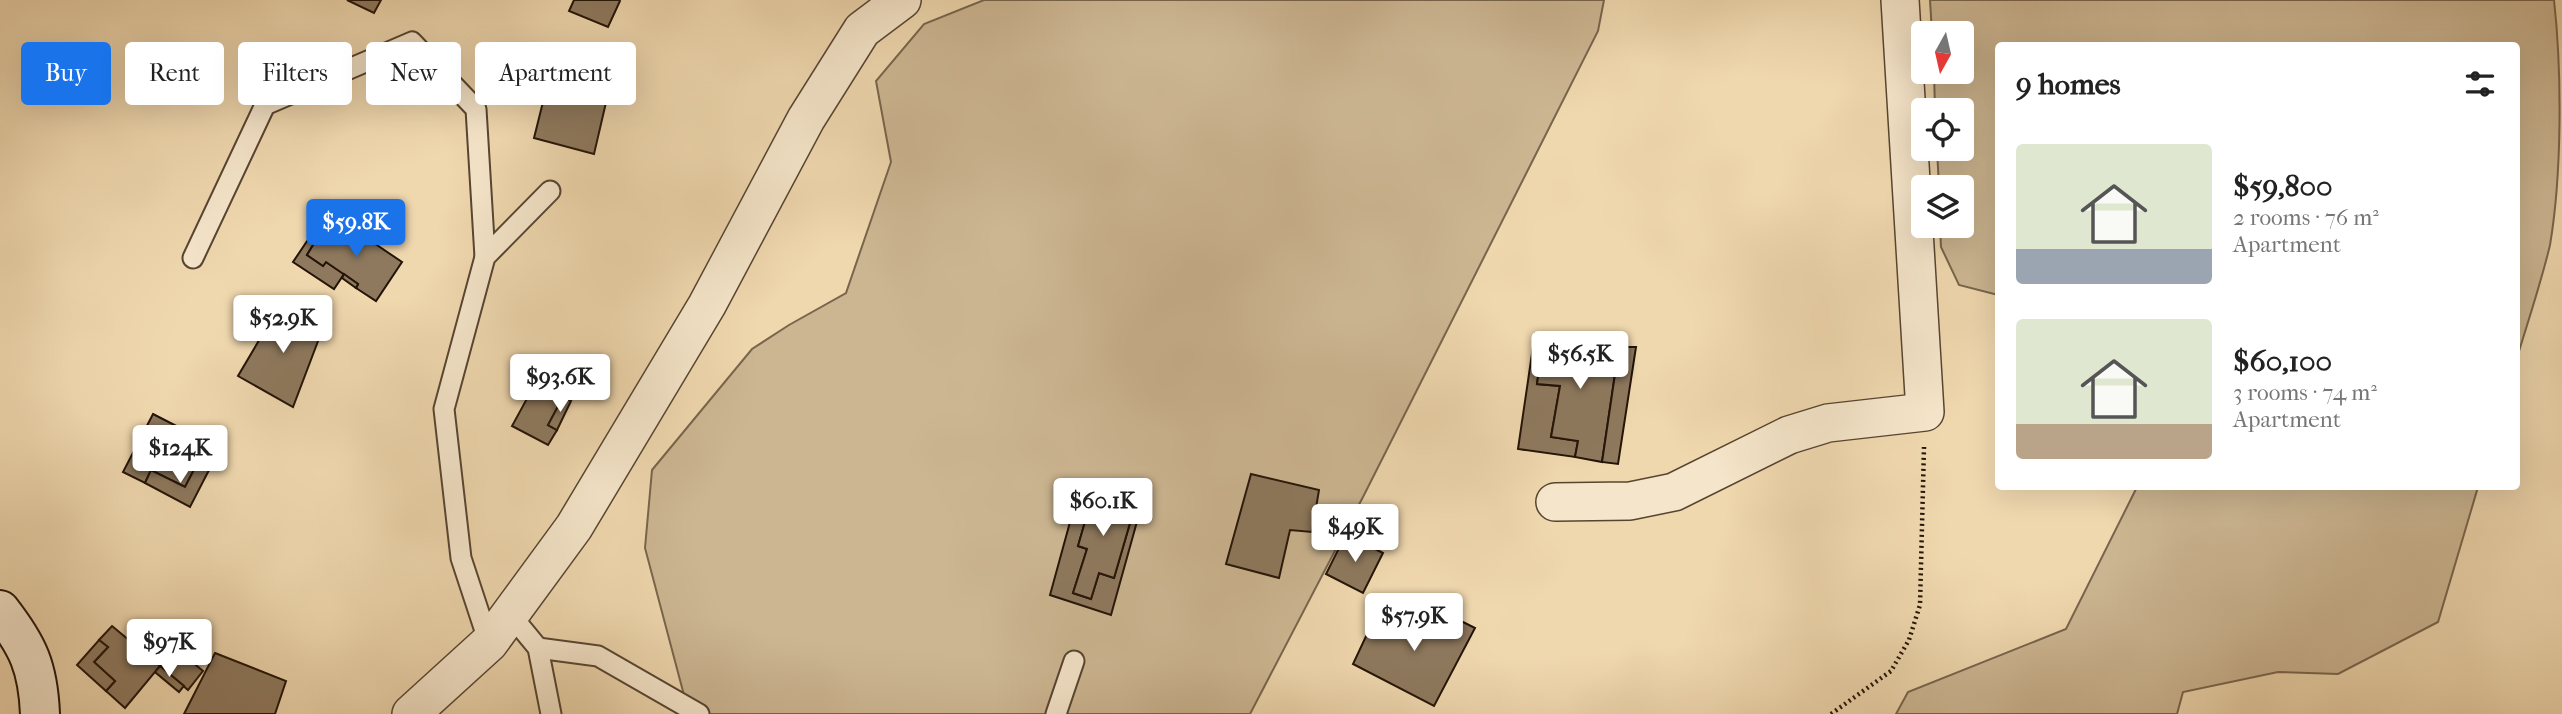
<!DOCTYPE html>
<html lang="en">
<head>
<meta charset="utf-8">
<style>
	:root { --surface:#fff; --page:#f2f2f2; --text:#222; --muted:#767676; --accent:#1a73e8 }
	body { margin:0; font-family:"IM FELL French Canon",serif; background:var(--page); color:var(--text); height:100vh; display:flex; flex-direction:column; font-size:26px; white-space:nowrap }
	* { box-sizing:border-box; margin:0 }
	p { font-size:23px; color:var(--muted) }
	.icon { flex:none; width:38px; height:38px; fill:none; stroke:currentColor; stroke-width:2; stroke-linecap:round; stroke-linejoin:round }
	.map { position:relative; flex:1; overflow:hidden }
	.side { position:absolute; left:1995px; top:42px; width:525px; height:448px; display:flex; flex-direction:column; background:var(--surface); border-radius:7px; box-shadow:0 7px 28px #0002 }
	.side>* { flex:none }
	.guide { position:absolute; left:21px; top:42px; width:665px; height:63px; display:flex; gap:14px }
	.needle { width:46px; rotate:188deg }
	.fabs { position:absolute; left:1911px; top:21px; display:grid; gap:14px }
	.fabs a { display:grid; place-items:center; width:63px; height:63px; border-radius:7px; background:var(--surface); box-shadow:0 7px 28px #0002; font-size:35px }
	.price { position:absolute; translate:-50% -60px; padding:0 16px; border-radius:7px; background:#fff; color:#222; font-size:23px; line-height:46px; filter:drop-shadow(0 2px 4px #0008) }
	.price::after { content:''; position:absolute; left:50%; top:42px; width:21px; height:16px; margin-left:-10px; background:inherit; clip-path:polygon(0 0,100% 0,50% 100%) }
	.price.on { background:var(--accent); color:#fff }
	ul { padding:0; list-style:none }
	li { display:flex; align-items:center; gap:21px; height:175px; padding:0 21px }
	li span { display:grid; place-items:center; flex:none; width:196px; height:140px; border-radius:7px; color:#555 }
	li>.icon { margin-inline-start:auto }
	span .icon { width:84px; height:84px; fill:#fffc; stroke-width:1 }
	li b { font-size:30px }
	h2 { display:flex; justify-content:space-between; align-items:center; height:84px; padding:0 21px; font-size:30px }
	.chip { padding:0 24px; border-radius:7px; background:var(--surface); box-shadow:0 7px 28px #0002; font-size:24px; line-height:63px }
	.chip.on { background:var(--accent); color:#fff }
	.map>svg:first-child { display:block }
</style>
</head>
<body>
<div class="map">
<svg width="2562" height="714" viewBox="0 0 2562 714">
	<rect width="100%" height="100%" fill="#efd7ae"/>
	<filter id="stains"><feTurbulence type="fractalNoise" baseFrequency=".00286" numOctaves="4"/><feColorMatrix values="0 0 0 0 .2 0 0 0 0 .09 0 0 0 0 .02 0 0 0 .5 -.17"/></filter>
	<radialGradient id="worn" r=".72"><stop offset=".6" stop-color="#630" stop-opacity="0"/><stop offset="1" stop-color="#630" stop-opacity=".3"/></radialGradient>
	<!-- green -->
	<g fill="#ccb692" stroke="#78654d" stroke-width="2">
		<polygon points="984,0 1604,0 1598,31 1364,495 1250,714 689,714 645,548 652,470 752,349 789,325 846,293 891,162 876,81 924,24"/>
		<path d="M1930 0H2554C2562 72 2562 174 2550 245 2541 283 2528 321 2517 358L2516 46H1998V295L1959 285 1941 247 1940 226H1962V187H1939L1937 149H1962V110H1935L1934 72H1962V33H1932Z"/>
		<polygon points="2137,487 2137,486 2478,487 2438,622 2338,674 2278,672 2183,692 2177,714 1896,714 1908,692 2066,629"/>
	</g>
	<!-- building -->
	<g fill="#8e795e" stroke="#241408" stroke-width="2">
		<polygon points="347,0 381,0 374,13"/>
		<polygon points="574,0 619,0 620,1 608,27 569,11"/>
		<polygon points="551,70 611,81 594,154 534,138"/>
		<polygon points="328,210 340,218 324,241 318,237 307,255 323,266 326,262 344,274 334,289 293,262"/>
		<polygon points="340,218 364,234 360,239 365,243 368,239 402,262 376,301 356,288 358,284 326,262 323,266 307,255 318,237 324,241"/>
		<polygon points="344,274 358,284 356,288 342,278"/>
		<polygon points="281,303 323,328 293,407 238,376"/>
		<polygon points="1535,333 1544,334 1537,384 1560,386 1551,437 1578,441 1575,457 1518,449"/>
		<polygon points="1544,334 1619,347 1602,462 1575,457 1578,441 1551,437 1560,386 1537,384"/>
		<polygon points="1619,347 1636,347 1618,464 1602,462"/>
		<polygon points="536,382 563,397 548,425 557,430 548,445 512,426"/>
		<polygon points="563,397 571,401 557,430 548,425"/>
		<polygon points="153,414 221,449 209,470 198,462 185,487 151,470 145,483 123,472"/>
		<polygon points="198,462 209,470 190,507 145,483 151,470 185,487"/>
		<polygon points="1251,474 1319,490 1312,532 1290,530 1279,578 1226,564"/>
		<polygon points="1081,482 1095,487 1078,546 1087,549 1073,593 1091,599 1099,573 1114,578 1137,499 1143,500 1111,615 1050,595"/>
		<polygon points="1095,487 1137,499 1114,578 1099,573 1091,599 1073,593 1087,549 1078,546"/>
		<polygon points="1346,534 1383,553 1363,593 1326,574"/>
		<polygon points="1399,610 1434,625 1445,613 1475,628 1434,706 1353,664 1376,615 1394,621"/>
		<polygon points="112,626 160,666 125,708 106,691 115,681 94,662 108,647 99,640"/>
		<polygon points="99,640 108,647 94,662 115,681 106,691 77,665"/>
		<polygon points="175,648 203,671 188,690 160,666"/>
		<polygon points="215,653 286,681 275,714 184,714"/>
		<polygon points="160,666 184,686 179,692 155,672"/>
	</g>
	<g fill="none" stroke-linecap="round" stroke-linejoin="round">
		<defs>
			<g id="lane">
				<polyline points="193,258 265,105 412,42 476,109 485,257"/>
				<polyline points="510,614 538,648 551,714"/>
				<polyline points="489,643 461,558 444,409 485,257 550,191"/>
				<polyline points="538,648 598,656 699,714"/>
				<polyline points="1056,714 1074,661"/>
			</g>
			<g id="street">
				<polyline points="1555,502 1630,501 1674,492 1789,435 1828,423 1925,412 1900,0"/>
				<polyline points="411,714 489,643 574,527 707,305 806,119 862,30 902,0"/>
			</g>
			<path id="secondary" d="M0 610C28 646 38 667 40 714"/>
		</defs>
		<!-- lane casing -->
		<use href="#lane" stroke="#574532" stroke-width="23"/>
		<!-- street casing -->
		<use href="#street" stroke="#574532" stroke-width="40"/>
		<!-- secondary casing -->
		<use href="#secondary" stroke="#241408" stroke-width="42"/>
		<!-- path -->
		<polyline stroke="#241408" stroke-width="4.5" stroke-dasharray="2 3.5" stroke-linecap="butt" points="1831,714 1891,671 1909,640 1920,605 1924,447"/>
		<!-- lane -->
		<use href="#lane" stroke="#f5e5ca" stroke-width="19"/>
		<!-- street -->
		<use href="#street" stroke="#f5e5ca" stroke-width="37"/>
		<!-- secondary -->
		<use href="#secondary" stroke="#f5e5ca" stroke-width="38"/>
	</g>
	<rect width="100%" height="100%" filter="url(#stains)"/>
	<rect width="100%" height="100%" fill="url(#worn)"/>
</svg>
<div class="fabs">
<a><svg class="needle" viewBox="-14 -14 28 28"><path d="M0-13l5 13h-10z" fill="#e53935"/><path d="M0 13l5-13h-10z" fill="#767676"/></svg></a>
<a><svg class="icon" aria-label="locate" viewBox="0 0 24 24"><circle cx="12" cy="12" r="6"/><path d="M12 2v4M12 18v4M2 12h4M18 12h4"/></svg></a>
<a><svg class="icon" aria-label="layers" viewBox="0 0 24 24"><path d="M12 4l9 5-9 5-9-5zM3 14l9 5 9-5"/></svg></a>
</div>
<b class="price on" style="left:356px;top:259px">$59.8K</b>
<b class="price" style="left:283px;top:355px">$52.9K</b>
<b class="price" style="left:1580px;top:391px">$56.5K</b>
<b class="price" style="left:560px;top:414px">$93.6K</b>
<b class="price" style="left:180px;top:485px">$124K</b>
<b class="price" style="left:1103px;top:538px">$60.1K</b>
<b class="price" style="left:1355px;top:564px">$49K</b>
<b class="price" style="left:1414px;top:653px">$57.9K</b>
<b class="price" style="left:169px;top:679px">$97K</b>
<div class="guide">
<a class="chip on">Buy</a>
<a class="chip">Rent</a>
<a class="chip">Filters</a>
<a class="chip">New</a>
<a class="chip">Apartment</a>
</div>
<section class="side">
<h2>9 homes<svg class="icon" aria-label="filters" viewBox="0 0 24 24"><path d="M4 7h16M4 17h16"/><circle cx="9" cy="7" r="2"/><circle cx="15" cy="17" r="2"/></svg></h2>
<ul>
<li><span style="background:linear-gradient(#dfe7d0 75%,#9aa5b1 0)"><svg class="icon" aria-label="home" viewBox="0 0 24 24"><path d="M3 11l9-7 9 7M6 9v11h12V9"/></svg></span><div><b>$59,800</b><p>2 rooms · 76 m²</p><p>Apartment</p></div></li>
<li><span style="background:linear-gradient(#dfe7d0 75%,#b9a48a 0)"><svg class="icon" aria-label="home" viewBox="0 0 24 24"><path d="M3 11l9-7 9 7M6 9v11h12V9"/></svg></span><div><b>$60,100</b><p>3 rooms · 74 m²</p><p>Apartment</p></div></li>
</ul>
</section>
</div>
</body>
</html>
